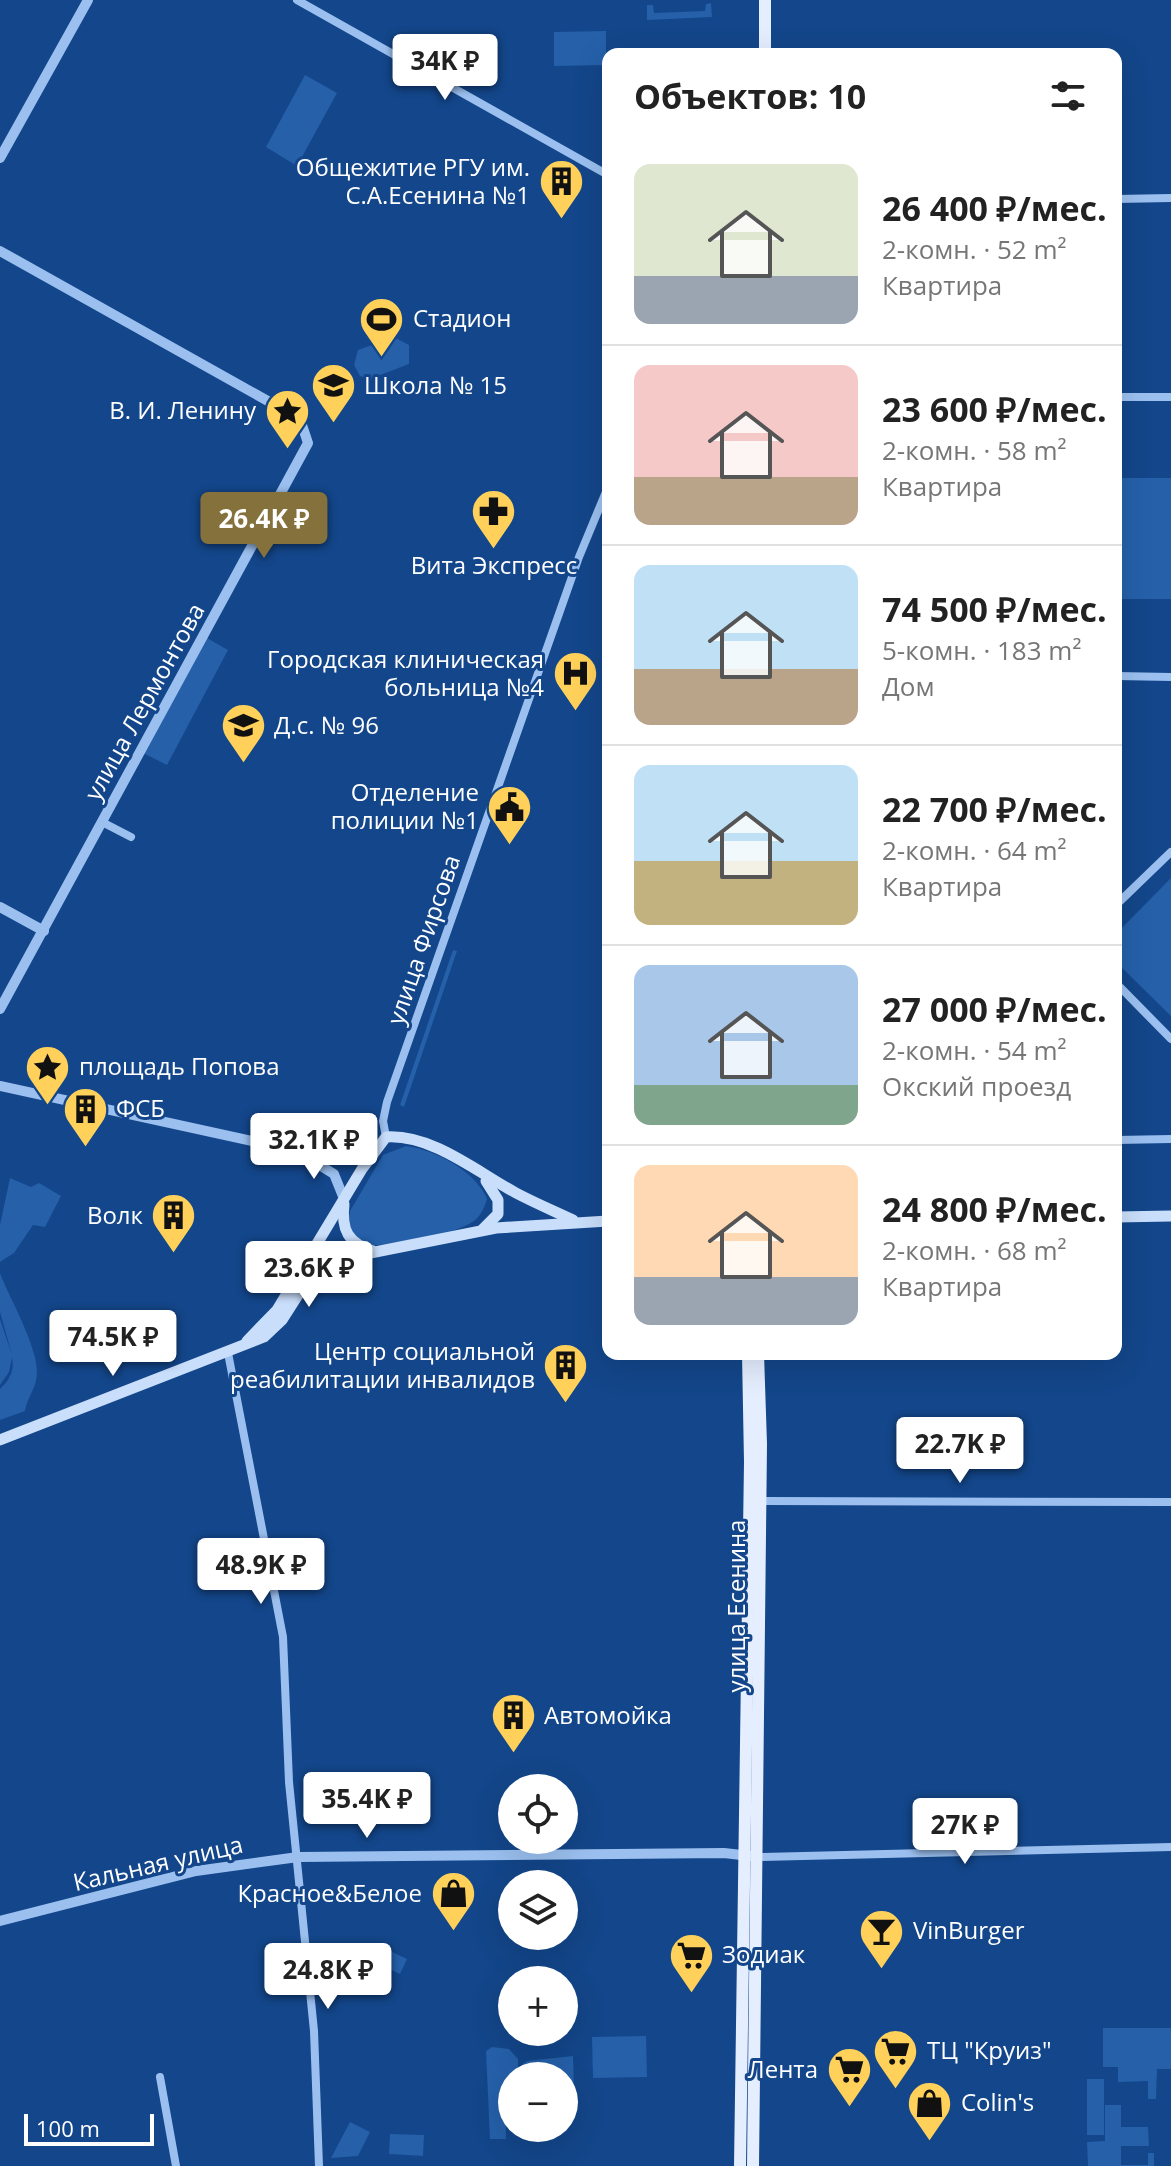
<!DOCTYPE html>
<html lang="ru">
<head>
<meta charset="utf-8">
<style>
	:root { --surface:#fff; --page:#f6f6f6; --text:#222; --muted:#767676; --line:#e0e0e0; --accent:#85713b }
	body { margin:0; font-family:"Open Sans",sans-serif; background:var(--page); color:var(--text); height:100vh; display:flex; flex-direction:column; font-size:30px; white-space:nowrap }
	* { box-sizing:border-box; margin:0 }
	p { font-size:26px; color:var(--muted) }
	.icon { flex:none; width:44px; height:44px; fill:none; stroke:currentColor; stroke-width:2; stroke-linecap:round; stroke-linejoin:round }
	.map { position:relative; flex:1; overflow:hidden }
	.details { position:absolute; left:602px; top:48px; width:520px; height:1312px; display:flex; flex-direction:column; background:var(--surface); border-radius:16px; box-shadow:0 8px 32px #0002 }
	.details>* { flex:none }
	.fabs { position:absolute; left:498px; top:1774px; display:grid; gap:16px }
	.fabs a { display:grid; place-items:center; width:80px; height:80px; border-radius:50%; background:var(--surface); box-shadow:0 8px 32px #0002; font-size:40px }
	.scale { position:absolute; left:24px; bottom:20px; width:130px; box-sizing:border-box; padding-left:8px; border:4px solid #fff; border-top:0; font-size:22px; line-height:28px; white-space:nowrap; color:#fff; -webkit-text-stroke:6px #13468a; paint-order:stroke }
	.price { position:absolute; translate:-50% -68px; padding:0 18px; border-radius:8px; background:#fff; color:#222; font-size:26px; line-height:52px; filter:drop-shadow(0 2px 4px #0008) }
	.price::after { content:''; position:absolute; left:50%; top:48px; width:24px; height:18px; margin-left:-12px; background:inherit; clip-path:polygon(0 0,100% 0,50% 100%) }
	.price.current { background:var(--accent); color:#fff }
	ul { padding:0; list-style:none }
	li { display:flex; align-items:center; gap:24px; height:200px; padding:0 32px }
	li+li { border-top:2px solid var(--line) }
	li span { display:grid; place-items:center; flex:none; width:224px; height:160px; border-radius:16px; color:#555 }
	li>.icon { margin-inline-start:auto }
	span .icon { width:96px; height:96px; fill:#fffc; stroke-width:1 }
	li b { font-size:34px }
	h2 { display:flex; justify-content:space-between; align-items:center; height:96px; padding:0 32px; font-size:34px }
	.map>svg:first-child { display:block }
</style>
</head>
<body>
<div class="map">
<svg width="1171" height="2166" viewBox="0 0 1171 2166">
	<rect width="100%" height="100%" fill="#13468a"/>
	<!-- green -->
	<g fill="#2560a9">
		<polygon points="711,3 712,17 647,20 647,5 653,5 654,13 705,11 706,4"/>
		<polygon points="606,31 606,65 554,66 554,32"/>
		<polygon points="305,75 337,93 297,166 266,147"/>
		<polygon points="394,337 409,345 409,364 370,379 360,376 354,365 358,350"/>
		<rect x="1116" y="478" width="55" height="121"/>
		<polygon points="205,637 228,650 167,765 143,753"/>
		<polygon points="1171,878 1171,1016 1116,962 1116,934"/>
		<polygon points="453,950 457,951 404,1107 400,1105"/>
		<path d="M406 1146C436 1150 475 1171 487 1199 484 1208 482 1214 474 1221 456 1234 390 1247 367 1245 353 1237 346 1227 350 1211L383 1155Z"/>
		<polygon points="10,1178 31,1187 39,1183 61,1196 45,1227 33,1225 14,1253 0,1262 0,1225"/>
		<path d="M0 1273C9 1298 44 1356 36 1381 33 1392 27 1399 25 1411L0 1420V1389C9 1381 15 1370 12 1358L9 1372 0 1385V1319L12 1355 0 1312Z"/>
		<polygon points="384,1948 407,1959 400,1974 377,1963"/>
		<polygon points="1103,2028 1171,2028 1171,2069 1157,2069 1156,2099 1148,2099 1148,2081 1118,2082 1118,2067 1103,2067"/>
		<polygon points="646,2036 647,2077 593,2078 592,2037"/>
		<polygon points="492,2047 509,2049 518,2059 518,2076 505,2080 506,2139 490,2139 486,2051"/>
		<polygon points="573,2056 574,2089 567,2090 564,2076 524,2076 523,2064 527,2061"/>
		<rect x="1087" y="2079" width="17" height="56"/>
		<polygon points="1105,2105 1121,2105 1121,2127 1148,2127 1149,2146 1121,2146 1121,2165 1148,2165 1148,2153 1154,2153 1154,2166 1088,2166 1087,2142 1105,2141"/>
		<polygon points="350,2122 370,2132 358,2156 331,2158"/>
		<polygon points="390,2134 424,2135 423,2156 389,2154"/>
	</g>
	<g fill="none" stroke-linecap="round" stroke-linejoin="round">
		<!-- minor -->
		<g stroke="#9bc0f0" stroke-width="8">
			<polyline points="297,0 608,175"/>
			<polyline points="1116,199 1171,198"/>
			<polyline points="1116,397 1171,397"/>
			<polyline points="1116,676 1171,677"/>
			<polyline points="102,822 131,837"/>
			<polyline points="1116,905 1171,852"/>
			<polyline points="1116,983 1171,1039"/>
			<polyline points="386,1137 383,1121 387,1102 579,557 608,487"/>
			<polyline points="1116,1140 1171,1139"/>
			<polyline points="228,1353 283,1637 289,1782 314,2031 319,2166"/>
			<polyline points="756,1501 1171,1502"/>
			<polyline points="757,1857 1171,1847"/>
			<polyline points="160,2077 176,2166"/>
		</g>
		<!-- tertiary -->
		<g stroke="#9bc0f0" stroke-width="10">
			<polyline points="0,158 88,0"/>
			<polyline points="0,251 300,419 308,443 0,1009"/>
			<polyline points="0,907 44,931"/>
			<polyline points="0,1086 298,1151 342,1157 371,1154"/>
			<polyline points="303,1155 334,1174 344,1199"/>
			<polyline points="0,1921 196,1871 298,1857 724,1853 750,1856"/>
		</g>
		<!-- secondary -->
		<g stroke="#c9defb" stroke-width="11">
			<path d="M344 1204C341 1230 348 1243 373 1251"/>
			<polyline points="1116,1217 1171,1216"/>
			<polyline points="483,1229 498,1214 498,1200 486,1181"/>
			<path d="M247 1341 277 1310 362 1169 386 1137C432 1134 477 1172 516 1193 535 1203 554 1211 573 1220"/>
			<polyline points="0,1440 264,1337 282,1320 305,1284 335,1260 496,1228 608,1221"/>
		</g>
		<!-- primary -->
		<g stroke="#e4eeff" stroke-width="12">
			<polyline points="765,54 765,0"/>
			<polyline points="740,2166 750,1462 748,1354"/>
			<polyline points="753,2166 761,1444 758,1354"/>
		</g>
	</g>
	<!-- icons -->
	<defs>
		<symbol id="building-pin" viewBox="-11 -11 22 30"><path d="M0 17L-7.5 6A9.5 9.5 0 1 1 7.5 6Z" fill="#ffd15a" stroke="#13468a"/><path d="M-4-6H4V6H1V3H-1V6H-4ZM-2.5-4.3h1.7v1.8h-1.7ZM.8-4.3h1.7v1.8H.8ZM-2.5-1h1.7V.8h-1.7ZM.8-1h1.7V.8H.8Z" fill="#111"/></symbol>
		<symbol id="stadium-pin" viewBox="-11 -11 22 30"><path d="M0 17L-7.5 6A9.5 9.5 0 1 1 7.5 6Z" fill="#ffd15a" stroke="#13468a"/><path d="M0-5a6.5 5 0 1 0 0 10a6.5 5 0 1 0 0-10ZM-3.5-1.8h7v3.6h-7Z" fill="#111"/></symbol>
		<symbol id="school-pin" viewBox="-11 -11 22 30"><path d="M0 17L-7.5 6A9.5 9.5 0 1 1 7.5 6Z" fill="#ffd15a" stroke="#13468a"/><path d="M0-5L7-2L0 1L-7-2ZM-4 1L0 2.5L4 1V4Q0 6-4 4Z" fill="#111"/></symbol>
		<symbol id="sight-pin" viewBox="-11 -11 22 30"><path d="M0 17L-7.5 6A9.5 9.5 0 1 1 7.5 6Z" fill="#ffd15a" stroke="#13468a"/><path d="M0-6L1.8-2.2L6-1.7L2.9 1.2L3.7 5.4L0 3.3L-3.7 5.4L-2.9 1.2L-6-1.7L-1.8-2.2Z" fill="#111"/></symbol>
		<symbol id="pharmacy-pin" viewBox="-11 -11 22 30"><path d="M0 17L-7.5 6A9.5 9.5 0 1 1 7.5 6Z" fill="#ffd15a" stroke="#13468a"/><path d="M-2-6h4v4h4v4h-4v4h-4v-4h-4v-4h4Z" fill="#111"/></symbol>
		<symbol id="hospital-pin" viewBox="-11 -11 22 30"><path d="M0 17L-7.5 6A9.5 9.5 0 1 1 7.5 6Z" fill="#ffd15a" stroke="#13468a"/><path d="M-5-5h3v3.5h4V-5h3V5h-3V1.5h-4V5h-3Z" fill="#111"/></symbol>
		<symbol id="civic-pin" viewBox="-11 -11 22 30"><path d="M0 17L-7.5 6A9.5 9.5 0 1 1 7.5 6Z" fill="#ffd15a" stroke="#13468a"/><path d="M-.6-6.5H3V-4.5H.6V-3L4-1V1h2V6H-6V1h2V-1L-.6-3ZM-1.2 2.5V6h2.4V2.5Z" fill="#111"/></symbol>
		<symbol id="shop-pin" viewBox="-11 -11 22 30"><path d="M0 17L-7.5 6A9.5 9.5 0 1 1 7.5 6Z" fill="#ffd15a" stroke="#13468a"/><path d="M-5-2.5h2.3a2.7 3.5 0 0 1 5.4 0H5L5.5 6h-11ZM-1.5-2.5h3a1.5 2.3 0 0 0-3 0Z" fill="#111"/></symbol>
		<symbol id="bar-pin" viewBox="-11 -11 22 30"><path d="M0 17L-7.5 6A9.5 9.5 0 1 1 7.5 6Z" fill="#ffd15a" stroke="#13468a"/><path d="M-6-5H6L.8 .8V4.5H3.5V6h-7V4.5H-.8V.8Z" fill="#111"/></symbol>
		<symbol id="supermarket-pin" viewBox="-11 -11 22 30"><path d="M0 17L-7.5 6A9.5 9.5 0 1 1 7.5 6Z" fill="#ffd15a" stroke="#13468a"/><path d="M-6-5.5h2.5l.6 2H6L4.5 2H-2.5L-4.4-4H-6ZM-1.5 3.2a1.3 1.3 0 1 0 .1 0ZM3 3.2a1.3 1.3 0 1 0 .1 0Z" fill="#111"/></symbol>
	</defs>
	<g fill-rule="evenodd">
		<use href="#building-pin" x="536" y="156" width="51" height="69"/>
		<use href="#stadium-pin" x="356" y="294" width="51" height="69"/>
		<use href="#school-pin" x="308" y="360" width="51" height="69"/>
		<use href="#sight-pin" x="262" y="386" width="51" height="69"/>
		<use href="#pharmacy-pin" x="468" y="486" width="51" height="69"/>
		<use href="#hospital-pin" x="550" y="648" width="51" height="69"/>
		<use href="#school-pin" x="218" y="700" width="51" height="69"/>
		<use href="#civic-pin" x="484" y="782" width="51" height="69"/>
		<use href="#sight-pin" x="22" y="1042" width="51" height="69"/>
		<use href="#building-pin" x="60" y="1084" width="51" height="69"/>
		<use href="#building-pin" x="148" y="1190" width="51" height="69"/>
		<use href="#building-pin" x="540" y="1340" width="51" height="69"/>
		<use href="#building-pin" x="488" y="1690" width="51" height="69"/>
		<use href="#shop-pin" x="428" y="1868" width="51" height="69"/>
		<use href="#bar-pin" x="856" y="1906" width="51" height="69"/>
		<use href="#supermarket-pin" x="666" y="1930" width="51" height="69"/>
		<use href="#supermarket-pin" x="870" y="2026" width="51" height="69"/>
		<use href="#supermarket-pin" x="824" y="2044" width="51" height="69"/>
		<use href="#shop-pin" x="904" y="2078" width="51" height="69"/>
	</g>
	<g text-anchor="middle" stroke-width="6" stroke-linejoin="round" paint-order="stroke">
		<!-- poi labels -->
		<g font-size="24" fill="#fff" stroke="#13468a" text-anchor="start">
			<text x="530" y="176" text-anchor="end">Общежитие РГУ им.<tspan x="530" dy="28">С.А.Есенина №1</tspan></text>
			<text x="413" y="327">Стадион</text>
			<text x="364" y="394">Школа № 15</text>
			<text x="256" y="419" text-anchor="end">В. И. Ленину</text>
			<text x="494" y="574" text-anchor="middle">Вита Экспресс</text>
			<text x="544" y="668" text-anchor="end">Городская клиническая<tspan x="544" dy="28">больница №4</tspan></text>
			<text x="274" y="734">Д.с. № 96</text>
			<text x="479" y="801" text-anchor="end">Отделение<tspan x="479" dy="28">полиции №1</tspan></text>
			<text x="79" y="1075">площадь Попова</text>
			<text x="116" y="1117">ФСБ</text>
			<text x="143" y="1224" text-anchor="end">Волк</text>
			<text x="535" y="1360" text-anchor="end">Центр социальной<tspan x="535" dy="28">реабилитации инвалидов</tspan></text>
			<text x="544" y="1724">Автомойка</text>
			<text x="422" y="1902" text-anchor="end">Красное&amp;Белое</text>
			<text x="913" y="1939">VinBurger</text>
			<text x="722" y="1963">Зодиак</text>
			<text x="927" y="2059">ТЦ "Круиз"</text>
			<text x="818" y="2078" text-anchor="end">Лента</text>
			<text x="961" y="2111">Colin's</text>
		</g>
		<!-- street labels -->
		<g font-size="24" fill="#fff" stroke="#13468a">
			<text transform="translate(145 702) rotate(-61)" y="8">улица Лермонтова</text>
			<text transform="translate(424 940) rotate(-71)" y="8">улица Фирсова</text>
			<text transform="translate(737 1606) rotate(-90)" y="8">улица Есенина</text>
			<text transform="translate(158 1864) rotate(-13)" y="8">Кальная улица</text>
		</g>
	</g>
</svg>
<div class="fabs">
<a><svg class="icon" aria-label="locate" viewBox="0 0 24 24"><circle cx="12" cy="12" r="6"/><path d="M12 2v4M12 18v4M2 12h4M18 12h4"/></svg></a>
<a><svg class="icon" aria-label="layers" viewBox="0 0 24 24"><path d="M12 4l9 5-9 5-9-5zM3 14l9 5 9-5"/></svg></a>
<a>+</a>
<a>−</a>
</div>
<div class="scale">100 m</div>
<b class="price" style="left:445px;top:102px">34K ₽</b>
<b class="price current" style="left:264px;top:560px">26.4K ₽</b>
<b class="price" style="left:314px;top:1181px">32.1K ₽</b>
<b class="price" style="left:309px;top:1309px">23.6K ₽</b>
<b class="price" style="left:113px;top:1378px">74.5K ₽</b>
<b class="price" style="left:960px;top:1485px">22.7K ₽</b>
<b class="price" style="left:261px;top:1606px">48.9K ₽</b>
<b class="price" style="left:367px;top:1840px">35.4K ₽</b>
<b class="price" style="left:965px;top:1866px">27K ₽</b>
<b class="price" style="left:328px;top:2011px">24.8K ₽</b>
<section class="details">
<h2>Объектов: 10<svg class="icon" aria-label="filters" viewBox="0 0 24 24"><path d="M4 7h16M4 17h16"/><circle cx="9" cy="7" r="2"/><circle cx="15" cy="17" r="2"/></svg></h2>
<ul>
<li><span style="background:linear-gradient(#dfe7d0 70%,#9aa5b1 0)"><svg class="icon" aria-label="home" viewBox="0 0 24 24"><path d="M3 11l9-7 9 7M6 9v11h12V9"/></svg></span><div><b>26 400 ₽/мес.</b><p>2-комн. · 52 m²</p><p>Квартира</p></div></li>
<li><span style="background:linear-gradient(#f6c9c9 70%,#b9a48a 0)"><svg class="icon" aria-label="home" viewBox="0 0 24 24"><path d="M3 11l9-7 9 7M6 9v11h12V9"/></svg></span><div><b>23 600 ₽/мес.</b><p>2-комн. · 58 m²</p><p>Квартира</p></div></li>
<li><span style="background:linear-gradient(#bfe0f5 65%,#b9a48a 0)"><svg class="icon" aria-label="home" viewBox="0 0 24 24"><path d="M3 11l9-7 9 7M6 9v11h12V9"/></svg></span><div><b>74 500 ₽/мес.</b><p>5-комн. · 183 m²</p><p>Дом</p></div></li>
<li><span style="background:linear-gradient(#bfe0f5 60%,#c2b280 0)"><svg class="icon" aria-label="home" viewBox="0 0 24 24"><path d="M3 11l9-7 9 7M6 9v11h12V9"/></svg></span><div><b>22 700 ₽/мес.</b><p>2-комн. · 64 m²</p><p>Квартира</p></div></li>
<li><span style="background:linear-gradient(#a9c7e8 75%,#7fa58c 0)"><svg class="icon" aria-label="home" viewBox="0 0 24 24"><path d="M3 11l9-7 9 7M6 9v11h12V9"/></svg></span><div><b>27 000 ₽/мес.</b><p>2-комн. · 54 m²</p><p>Окский проезд</p></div></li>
<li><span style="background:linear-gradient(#ffd9b3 70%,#9aa5b1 0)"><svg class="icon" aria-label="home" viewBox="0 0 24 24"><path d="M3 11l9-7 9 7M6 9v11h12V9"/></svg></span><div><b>24 800 ₽/мес.</b><p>2-комн. · 68 m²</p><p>Квартира</p></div></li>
</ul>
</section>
</div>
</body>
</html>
